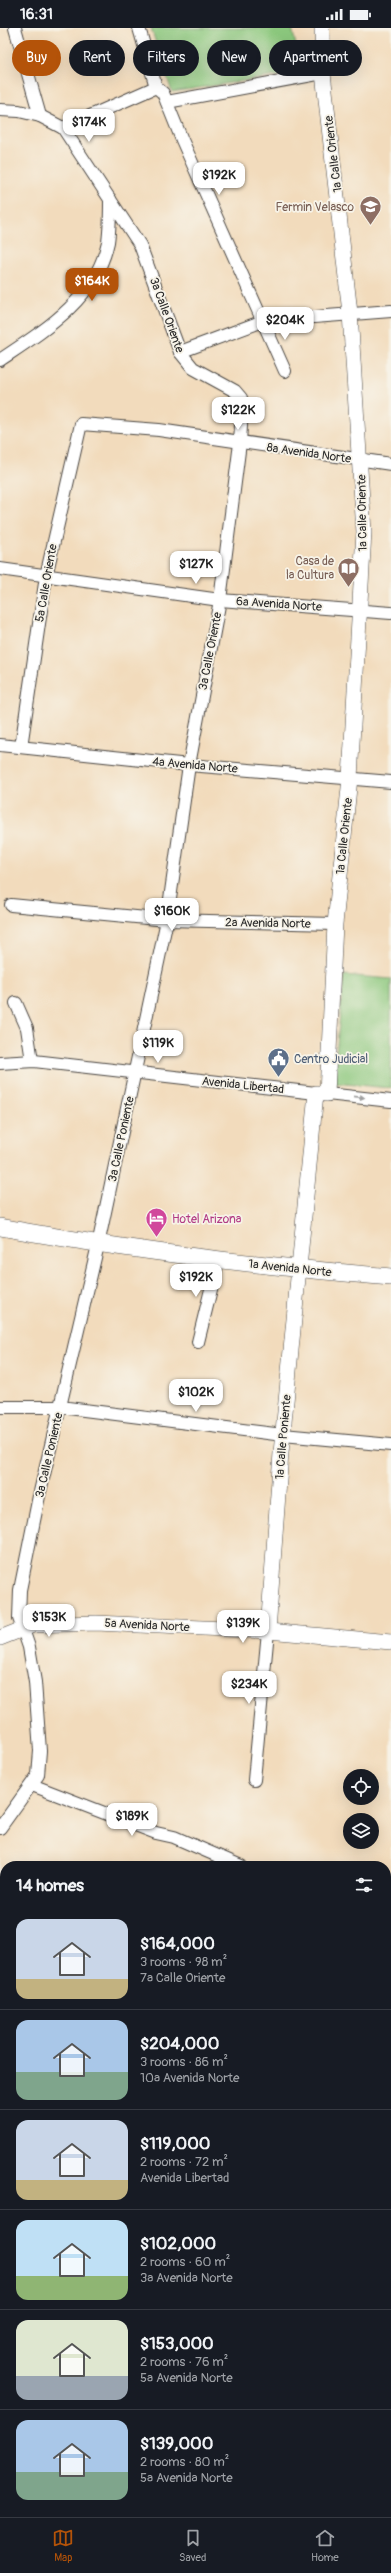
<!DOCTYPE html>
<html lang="en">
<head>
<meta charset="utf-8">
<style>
	:root { --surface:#171b24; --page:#242831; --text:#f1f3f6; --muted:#9ea1a6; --line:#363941; --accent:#b45309 }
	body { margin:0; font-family:Pangolin,sans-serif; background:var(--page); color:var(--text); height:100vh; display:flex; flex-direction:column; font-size:15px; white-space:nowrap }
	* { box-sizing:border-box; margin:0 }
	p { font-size:13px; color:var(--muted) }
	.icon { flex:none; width:22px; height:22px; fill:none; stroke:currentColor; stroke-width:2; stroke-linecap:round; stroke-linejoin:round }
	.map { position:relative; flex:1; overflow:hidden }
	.side { position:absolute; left:0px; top:1833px; width:391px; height:656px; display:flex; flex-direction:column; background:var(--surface); border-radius:16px 16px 0 0; box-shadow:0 4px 16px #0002 }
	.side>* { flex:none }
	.top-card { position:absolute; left:12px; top:12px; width:367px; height:36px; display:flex; gap:8px }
	.fabs { position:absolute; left:343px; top:1741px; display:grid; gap:8px }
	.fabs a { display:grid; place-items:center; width:36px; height:36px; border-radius:50%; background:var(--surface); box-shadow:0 4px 16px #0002; font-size:20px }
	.price { position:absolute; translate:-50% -34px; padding:0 9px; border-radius:8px; background:#fff; color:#222; font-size:13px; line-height:26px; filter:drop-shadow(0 1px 2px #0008) }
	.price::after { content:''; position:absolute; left:50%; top:24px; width:12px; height:9px; margin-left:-6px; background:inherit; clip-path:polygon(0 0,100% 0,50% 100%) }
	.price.active { background:var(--accent); color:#fff }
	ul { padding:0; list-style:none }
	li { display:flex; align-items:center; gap:12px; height:100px; padding:0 16px }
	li+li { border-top:1px solid var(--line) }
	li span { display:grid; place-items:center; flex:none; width:112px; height:80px; border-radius:12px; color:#555 }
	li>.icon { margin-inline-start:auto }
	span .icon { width:48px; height:48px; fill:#fffc; stroke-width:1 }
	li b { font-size:17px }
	h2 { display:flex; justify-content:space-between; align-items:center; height:48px; padding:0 16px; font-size:17px }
	.pill { padding:0 14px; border-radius:18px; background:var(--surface); box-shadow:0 4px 16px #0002; font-size:14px; line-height:36px }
	.pill.active { background:var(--accent); color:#fff }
	.status { display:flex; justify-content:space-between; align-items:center; height:28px; padding:0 20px; background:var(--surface); direction:ltr }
	.status svg { height:11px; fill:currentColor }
	.dock { display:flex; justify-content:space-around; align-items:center; height:56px; border-top:1px solid var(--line); background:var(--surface); font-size:11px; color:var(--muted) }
	.dock a { display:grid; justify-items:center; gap:2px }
	.dock .active { color:var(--accent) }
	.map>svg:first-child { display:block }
</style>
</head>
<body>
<div class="status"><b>16:31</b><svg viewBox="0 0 49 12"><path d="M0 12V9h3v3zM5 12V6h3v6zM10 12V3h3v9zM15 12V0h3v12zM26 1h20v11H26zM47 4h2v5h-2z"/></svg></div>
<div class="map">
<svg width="391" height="2489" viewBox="0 0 391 2489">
	<rect width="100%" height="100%" fill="#f7f3e8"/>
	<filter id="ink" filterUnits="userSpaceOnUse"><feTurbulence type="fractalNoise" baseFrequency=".025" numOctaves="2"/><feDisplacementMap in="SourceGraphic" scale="8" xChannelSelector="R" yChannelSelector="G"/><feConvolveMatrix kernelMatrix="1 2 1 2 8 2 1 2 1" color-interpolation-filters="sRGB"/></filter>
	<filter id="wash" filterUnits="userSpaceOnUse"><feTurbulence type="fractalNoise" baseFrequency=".012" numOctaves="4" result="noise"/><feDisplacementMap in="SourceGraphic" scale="16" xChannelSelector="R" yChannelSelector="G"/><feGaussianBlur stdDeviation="0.9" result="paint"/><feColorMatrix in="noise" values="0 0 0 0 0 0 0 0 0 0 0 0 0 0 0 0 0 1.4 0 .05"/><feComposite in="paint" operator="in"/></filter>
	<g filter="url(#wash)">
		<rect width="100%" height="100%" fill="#f2dbbc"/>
		<!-- green -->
		<g fill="#8bc77d" stroke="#5b7954">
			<polygon points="151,0 292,0 302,44 172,64"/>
			<polygon points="344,947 391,951 391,1060 333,1055"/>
		</g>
	</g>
	<g filter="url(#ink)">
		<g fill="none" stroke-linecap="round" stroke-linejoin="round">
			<defs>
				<g id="minor">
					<polyline points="15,0 40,88"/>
					<polyline points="139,0 156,59 163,65 182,112 285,343"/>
					<polyline points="167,74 323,45"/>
					<polyline points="0,82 19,83 40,88 63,100 140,217 180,324 193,340 235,363 241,370 242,380 240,415 220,572 189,737 167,892 98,1217 39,1468 20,1562 19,1590 29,1619 35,1654 40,1723 38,1747 0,1800"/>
					<polyline points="63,100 156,59"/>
					<polyline points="180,324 263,293 391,283"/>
					<path d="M0 332C45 302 96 271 108 214 110 200 110 185 110 171"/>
					<polyline points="0,541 220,572 391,585"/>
					<polyline points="0,717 189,737 391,754"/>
					<polyline points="21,719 46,548 81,396 159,402 391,436"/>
					<polyline points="11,877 167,892 335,896"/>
					<polyline points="16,975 27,1000 32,1033"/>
					<polyline points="0,1035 34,1033 316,1065"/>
					<polyline points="327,1066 391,1073"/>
					<polyline points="198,1314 218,1233"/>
					<polyline points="0,1379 60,1379 283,1407 391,1417"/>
					<polyline points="254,1752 268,1603"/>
					<polyline points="32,1757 156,1805 174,1809 241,1838"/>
					<polyline points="386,1865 391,1865"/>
					<polyline points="386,1963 391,1963"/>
					<polyline points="386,2131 391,2132"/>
					<polyline points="0,2237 5,2238"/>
					<polyline points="386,2251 391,2249"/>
					<polyline points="0,2320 5,2321"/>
					<polyline points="0,2389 5,2389"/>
					<polyline points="0,2467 5,2468"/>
					<polyline points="106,2484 151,2489"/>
					<polyline points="26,2489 26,2484"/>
				</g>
				<g id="tertiary">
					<polyline points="268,1603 281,1425 316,1065 327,1066 335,896 350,750 364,504 350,285 323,45 322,0"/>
					<polyline points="0,1610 33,1597 96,1595 268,1603 391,1614"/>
				</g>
				<path id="secondary" d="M0 1199C130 1223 260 1238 391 1249"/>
			</defs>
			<!-- minor casing -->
			<use href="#minor" stroke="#494541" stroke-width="14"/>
			<!-- tertiary casing -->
			<use href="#tertiary" stroke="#494541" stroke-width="16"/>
			<!-- secondary casing -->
			<use href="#secondary" stroke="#494541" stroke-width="18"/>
			<!-- minor -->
			<use href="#minor" stroke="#fff" stroke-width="12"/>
			<!-- tertiary -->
			<use href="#tertiary" stroke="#fff" stroke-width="15"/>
			<!-- secondary -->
			<use href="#secondary" stroke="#fff" stroke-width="17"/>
		</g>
		<!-- one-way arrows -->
		<defs><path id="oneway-solid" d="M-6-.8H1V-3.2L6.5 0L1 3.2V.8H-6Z"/></defs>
		<use fill="#a0a0a0" href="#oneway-solid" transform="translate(359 1069) rotate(6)"/>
	</g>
	<!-- icons -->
	<defs>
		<symbol id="school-pin" viewBox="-11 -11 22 30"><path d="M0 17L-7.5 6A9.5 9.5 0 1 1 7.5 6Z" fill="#8d6e63" stroke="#f7f3e8"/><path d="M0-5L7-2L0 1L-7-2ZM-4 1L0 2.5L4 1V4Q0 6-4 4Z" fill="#fff"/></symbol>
		<symbol id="library-pin" viewBox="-11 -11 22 30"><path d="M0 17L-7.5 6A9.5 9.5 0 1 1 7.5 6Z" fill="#8d6e63" stroke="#f7f3e8"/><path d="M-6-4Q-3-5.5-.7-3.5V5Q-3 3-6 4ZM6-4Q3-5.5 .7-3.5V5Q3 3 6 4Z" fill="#fff"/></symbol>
		<symbol id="civic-pin" viewBox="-11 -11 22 30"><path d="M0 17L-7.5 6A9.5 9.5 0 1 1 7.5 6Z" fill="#5c6f8a" stroke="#f7f3e8"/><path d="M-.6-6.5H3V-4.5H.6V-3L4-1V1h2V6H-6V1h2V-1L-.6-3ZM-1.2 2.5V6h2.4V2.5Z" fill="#fff"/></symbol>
		<symbol id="hotel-pin" viewBox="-11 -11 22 30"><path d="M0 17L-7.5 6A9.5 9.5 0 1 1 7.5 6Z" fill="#d1479c" stroke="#f7f3e8"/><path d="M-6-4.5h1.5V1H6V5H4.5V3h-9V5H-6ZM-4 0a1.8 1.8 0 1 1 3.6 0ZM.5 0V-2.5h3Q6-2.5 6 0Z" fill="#fff"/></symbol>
	</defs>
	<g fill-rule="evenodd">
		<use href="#school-pin" x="358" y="166" width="25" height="34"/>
		<use href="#library-pin" x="336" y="528" width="25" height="34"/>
		<use href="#civic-pin" x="266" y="1018" width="25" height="34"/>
		<use href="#hotel-pin" x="144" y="1178" width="25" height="34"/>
	</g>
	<g text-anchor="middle" stroke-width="3.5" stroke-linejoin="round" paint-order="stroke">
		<!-- street labels -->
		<g font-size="12" fill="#2b2b2b" stroke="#f7f3e8">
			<text transform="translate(333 126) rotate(-97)" y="4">1a Calle Oriente</text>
			<text transform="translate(167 287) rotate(70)" y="4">3a Calle Oriente</text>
			<text transform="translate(309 425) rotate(8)" y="4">8a Avenida Norte</text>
			<text transform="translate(362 485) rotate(-91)" y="4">1a Calle Oriente</text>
			<text transform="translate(46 555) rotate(-80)" y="4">5a Calle Oriente</text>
			<text transform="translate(279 576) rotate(4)" y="4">6a Avenida Norte</text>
			<text transform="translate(210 623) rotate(-79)" y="4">3a Calle Oriente</text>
			<text transform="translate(195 737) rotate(5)" y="4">4a Avenida Norte</text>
			<text transform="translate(344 808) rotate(-84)" y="4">1a Calle Oriente</text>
			<text transform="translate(268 895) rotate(1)" y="4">2a Avenida Norte</text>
			<text transform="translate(243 1057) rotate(6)" y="4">Avenida Libertad</text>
			<text transform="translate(121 1111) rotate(-78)" y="4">3a Calle Poniente</text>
			<text transform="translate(290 1240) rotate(6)" y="4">1a Avenida Norte</text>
			<text transform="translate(283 1409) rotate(-85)" y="4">1a Calle Poniente</text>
			<text transform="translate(49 1427) rotate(-77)" y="4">3a Calle Poniente</text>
			<text transform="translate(147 1597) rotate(3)" y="4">5a Avenida Norte</text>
		</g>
		<!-- education labels -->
		<g font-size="12" fill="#785e54" stroke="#f7f3e8" text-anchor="end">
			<text x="354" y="183">Fermin Velasco</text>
			<text x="334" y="537">Casa de<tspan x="334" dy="14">la Cultura</tspan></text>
		</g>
		<!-- service labels -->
		<g font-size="12" fill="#4e5e75" stroke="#f7f3e8" text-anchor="start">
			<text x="294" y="1035">Centro Judicial</text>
		</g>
		<!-- hotel labels -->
		<g font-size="12" fill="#b23c85" stroke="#f7f3e8" text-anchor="start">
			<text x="172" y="1195">Hotel Arizona</text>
		</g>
	</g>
</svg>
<div class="fabs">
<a><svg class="icon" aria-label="locate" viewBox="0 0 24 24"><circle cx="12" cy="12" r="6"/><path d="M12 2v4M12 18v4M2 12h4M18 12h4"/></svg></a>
<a><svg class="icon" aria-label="layers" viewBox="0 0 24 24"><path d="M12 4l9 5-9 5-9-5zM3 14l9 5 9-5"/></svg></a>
</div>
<b class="price" style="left:89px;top:115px">$174K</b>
<b class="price" style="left:219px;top:168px">$192K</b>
<b class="price active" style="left:92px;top:274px">$164K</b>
<b class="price" style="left:285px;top:313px">$204K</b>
<b class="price" style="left:238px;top:403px">$122K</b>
<b class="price" style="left:196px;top:557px">$127K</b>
<b class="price" style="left:172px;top:904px">$160K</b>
<b class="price" style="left:158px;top:1036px">$119K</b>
<b class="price" style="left:196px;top:1270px">$192K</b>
<b class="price" style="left:196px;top:1385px">$102K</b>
<b class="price" style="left:49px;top:1610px">$153K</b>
<b class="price" style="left:243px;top:1616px">$139K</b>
<b class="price" style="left:249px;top:1677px">$234K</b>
<b class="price" style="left:132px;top:1809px">$189K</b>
<div class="top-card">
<a class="pill active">Buy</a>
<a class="pill">Rent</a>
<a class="pill">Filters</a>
<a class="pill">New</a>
<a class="pill">Apartment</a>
</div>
<section class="side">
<h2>14 homes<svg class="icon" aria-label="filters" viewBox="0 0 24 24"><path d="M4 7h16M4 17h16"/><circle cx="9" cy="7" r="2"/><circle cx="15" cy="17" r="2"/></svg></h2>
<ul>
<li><span style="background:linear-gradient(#c9d6e8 75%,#c2b280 0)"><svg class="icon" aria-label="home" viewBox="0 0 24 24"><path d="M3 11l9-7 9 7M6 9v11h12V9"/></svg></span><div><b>$164,000</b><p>3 rooms · 98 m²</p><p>7a Calle Oriente</p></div></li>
<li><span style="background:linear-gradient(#a9c7e8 65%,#7fa58c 0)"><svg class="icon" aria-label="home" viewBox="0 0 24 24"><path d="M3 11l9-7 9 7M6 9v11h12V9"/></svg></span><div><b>$204,000</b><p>3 rooms · 86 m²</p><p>10a Avenida Norte</p></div></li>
<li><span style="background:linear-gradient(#c9d6e8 75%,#c2b280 0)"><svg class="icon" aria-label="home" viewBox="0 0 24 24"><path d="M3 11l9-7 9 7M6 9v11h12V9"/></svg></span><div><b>$119,000</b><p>2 rooms · 72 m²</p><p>Avenida Libertad</p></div></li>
<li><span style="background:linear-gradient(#bfe0f5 70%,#8fb573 0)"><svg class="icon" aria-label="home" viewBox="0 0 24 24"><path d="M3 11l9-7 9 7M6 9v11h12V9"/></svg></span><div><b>$102,000</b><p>2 rooms · 60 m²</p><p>3a Avenida Norte</p></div></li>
<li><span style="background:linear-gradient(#dfe7d0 70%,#9aa5b1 0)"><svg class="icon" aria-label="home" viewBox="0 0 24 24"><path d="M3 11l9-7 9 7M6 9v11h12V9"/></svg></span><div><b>$153,000</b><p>2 rooms · 76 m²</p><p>5a Avenida Norte</p></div></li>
<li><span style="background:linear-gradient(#a9c7e8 65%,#7fa58c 0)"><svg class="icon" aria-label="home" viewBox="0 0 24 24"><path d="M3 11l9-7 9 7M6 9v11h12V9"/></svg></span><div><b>$139,000</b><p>2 rooms · 80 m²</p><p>5a Avenida Norte</p></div></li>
</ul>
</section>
</div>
<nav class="dock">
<a class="active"><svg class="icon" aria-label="map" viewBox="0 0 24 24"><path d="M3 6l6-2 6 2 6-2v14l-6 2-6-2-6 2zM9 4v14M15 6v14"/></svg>Map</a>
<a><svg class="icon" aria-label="saved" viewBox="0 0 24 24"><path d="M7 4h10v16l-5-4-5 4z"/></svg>Saved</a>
<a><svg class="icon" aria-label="home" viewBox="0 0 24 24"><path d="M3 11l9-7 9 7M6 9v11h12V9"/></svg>Home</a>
</nav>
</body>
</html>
